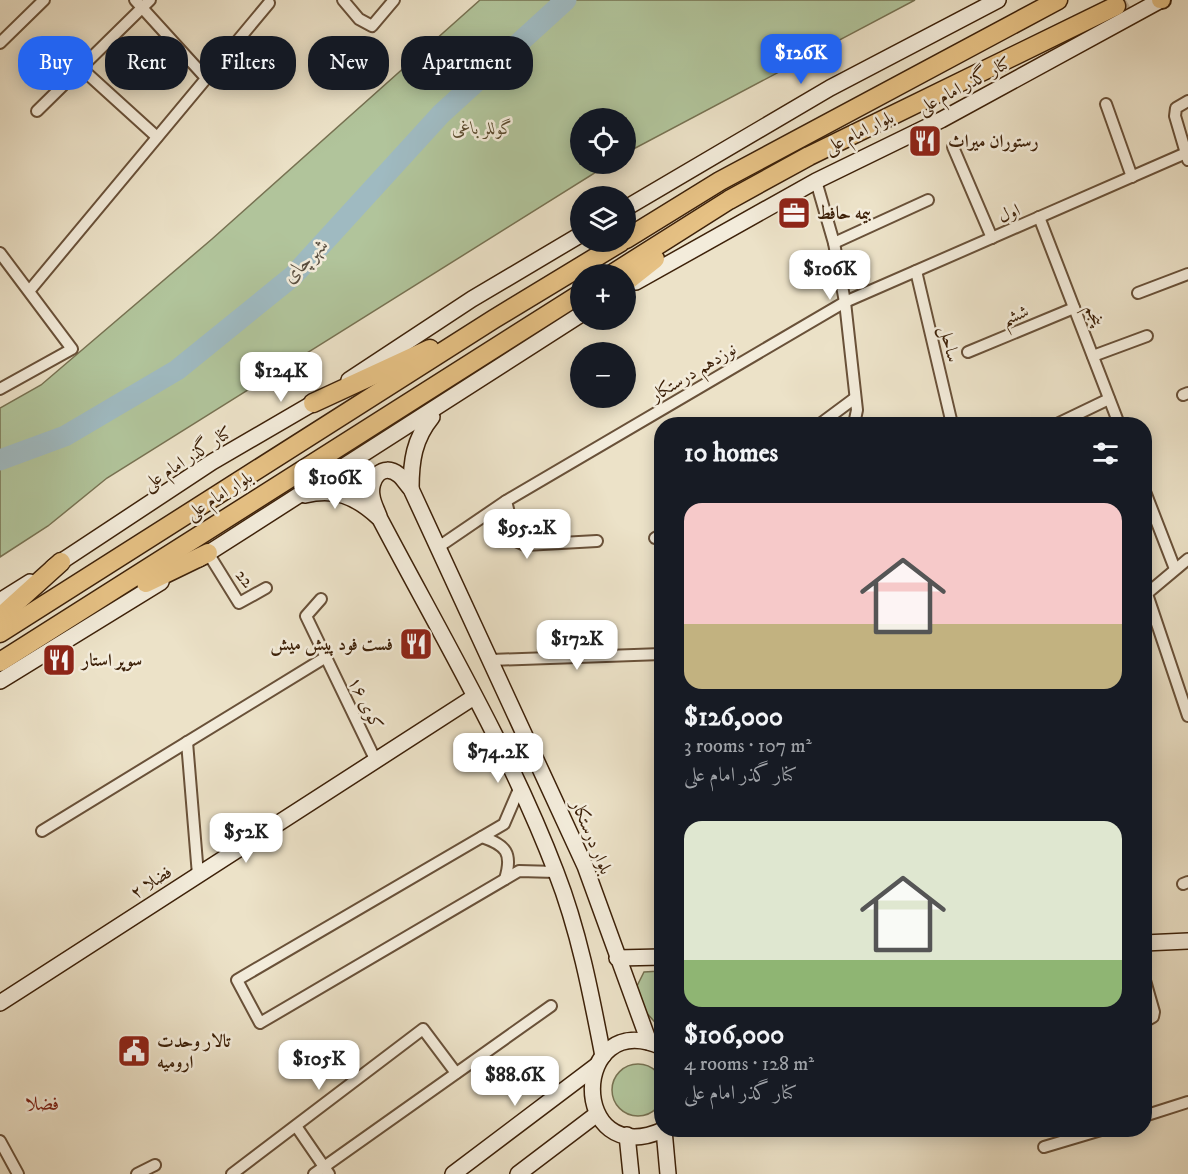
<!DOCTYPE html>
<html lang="en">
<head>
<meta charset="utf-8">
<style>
	:root { --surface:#171b24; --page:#20242c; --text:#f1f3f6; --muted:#9ea1a6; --accent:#2563eb }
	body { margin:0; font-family:"IM FELL DW Pica",Amiri,serif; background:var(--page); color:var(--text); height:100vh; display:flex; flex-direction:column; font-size:22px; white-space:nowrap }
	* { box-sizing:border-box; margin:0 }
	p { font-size:20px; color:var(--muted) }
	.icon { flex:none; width:33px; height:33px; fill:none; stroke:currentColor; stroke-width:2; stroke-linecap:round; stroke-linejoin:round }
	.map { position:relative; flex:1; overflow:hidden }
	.panel { position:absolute; left:654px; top:417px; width:498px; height:720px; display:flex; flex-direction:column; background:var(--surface); border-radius:24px; box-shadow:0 3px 15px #0003 }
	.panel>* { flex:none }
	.hud { position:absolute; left:18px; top:36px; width:546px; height:54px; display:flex; gap:12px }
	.fabs { position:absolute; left:570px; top:108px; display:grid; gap:12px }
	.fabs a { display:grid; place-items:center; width:66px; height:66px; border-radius:50%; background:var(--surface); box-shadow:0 3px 15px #0003; font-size:30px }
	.price { position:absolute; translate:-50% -51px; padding:0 14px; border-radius:12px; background:#fff; color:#222; font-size:20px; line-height:39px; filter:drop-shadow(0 2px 3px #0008) }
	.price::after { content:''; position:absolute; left:50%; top:36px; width:18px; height:14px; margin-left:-9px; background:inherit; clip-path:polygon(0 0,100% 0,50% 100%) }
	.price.on { background:var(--accent); color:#fff }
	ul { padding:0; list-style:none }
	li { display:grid; align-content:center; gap:12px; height:318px; padding:0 30px }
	li span { display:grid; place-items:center; height:186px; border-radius:18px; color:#555 }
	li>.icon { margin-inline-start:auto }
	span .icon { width:108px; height:108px; fill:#fffc; stroke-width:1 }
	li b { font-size:26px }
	h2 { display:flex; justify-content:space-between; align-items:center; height:72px; padding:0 30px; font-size:26px }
	.pill { padding:0 21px; border-radius:24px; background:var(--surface); box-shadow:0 3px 15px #0003; font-size:21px; line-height:54px }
	.pill.on { background:var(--accent); color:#fff }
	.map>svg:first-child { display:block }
</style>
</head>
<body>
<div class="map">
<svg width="1188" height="1174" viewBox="0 0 1188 1174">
	<rect width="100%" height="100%" fill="#ece2c8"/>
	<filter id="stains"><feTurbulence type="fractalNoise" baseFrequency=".00333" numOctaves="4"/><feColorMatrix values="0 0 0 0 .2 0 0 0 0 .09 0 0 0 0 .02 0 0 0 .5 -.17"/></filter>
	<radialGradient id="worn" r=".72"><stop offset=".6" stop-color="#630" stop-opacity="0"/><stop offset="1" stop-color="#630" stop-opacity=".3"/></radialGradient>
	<!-- green -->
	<g fill="#b1c49b" stroke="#777252" stroke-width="1.5">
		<polygon points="480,0 915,0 626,153 626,118 580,118 580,164 609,164 107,478 48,526 0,557 0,408 41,385 212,239"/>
		<polygon points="661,971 661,1029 644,1010 634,992 644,972"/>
		<circle cx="638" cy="1090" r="26"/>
	</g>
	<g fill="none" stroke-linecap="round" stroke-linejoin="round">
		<!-- river -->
		<polyline stroke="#9fbac1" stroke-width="21" points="0,460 65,436 177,370 293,276 441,114 566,0"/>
		<!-- highway-tunnel -->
		<polyline stroke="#c9bba2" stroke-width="18" stroke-dasharray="18 9" stroke-linecap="butt" points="1116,6 1126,0"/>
		<defs>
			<g id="street">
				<polyline points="135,0 206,78"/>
				<polyline points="343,0 359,19 372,26 394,0"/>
				<polyline points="0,43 44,0"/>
				<polyline points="81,68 157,137"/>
				<polyline points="1106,104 1132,177"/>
				<polyline points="37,111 150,0"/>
				<polyline points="953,147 992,238"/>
				<polyline points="1188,160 1175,116 1176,108 1188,101"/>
				<polyline points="816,181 834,243 845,302 857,410 854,424"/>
				<polyline points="1039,217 1119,424"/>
				<polyline points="834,243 928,200"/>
				<polyline points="0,253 72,349 0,389"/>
				<polyline points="916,271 952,424"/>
				<polyline points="30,290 269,3"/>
				<polyline points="1138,293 1188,274"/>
				<polyline points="968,352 1074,308"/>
				<polyline points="1093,356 1147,336"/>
				<polyline points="1183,395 1188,393"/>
				<polyline points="820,424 855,398"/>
				<polyline points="1057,424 1109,399"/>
				<polyline points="1144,489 1175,569"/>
				<polyline points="506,501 516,541 525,545 597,541"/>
				<polyline points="655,538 662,534"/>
				<polyline points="437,548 506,501 845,302 1186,153"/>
				<polyline points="208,553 239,603 266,588"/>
				<polyline points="1147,594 1188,716"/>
				<polyline points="1144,596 1188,559"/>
				<polyline points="321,599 306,616 376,761"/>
				<polyline points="491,660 662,654"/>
				<polyline points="187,742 198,875"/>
				<polyline points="519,789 504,824 237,980 260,1023 519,871 556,872"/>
				<polyline points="42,831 326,657"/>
				<path d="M482 837C506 845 513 853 505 879"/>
				<polyline points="1183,884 1188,882"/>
				<polyline points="1144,977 1154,1012 1153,1017 1144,1022"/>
				<polyline points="1144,1116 1188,1102"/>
				<polyline points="296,1126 329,1174"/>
				<polyline points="0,1141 18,1174"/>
				<polyline points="1044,1147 1101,1130"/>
				<polyline points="137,1174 155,1165"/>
				<polyline points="232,1174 423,1029 456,1073"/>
				<polyline points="314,1174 551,1006"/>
			</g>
			<g id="secondary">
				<polyline points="626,208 830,88 998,0"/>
				<polyline points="636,282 816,181 941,120 1161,0"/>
				<polyline points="349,380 472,299 580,235"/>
				<path d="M411 489C411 461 414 439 432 417"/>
				<path d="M305 495C335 488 355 496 378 517"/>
				<polyline points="199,559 580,315"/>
				<polyline points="53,567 212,462 322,398"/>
				<polyline points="0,601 30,582"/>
				<polyline points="0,681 161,582"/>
				<polyline points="1144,943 1188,941"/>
				<polyline points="617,958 662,957"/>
				<polyline points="0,1003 474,697"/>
				<path d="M662 1047C570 1006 568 1172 663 1130"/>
				<path d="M603 1056C591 994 579 931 556 872 510 751 440 633 380 519 378 512 373 504 372 496 369 480 382 461 399 475 403 478 407 485 411 489L585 866 649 1042"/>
				<polyline points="664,1130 668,1174"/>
				<polyline points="627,1135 631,1174"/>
				<polyline points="453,1174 596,1066"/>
				<polyline points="518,1174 597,1114"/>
			</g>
			<polyline id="primary" points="1160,0 1162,0"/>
			<g id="highway">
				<polyline points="626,239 720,181 1058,0"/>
				<polyline points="612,274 729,200 809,156 1116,6"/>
				<polyline points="626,282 655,259"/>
				<polyline points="313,403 430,349"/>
				<polyline points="146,583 208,553"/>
				<polyline points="0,617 61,562"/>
				<polyline points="0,633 494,319 621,242"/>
				<polyline points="0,662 580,294"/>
			</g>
		</defs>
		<!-- street casing -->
		<use href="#street" stroke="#695139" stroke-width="14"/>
		<!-- secondary casing -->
		<use href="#secondary" stroke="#3d2109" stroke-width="18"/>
		<!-- primary casing -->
		<use href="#primary" stroke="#3d2109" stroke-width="20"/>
		<!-- highway casing -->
		<use href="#highway" stroke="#3d2109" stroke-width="21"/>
		<!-- street -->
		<use href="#street" stroke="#f3ecdb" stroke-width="10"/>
		<!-- secondary -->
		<use href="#secondary" stroke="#f3ecdb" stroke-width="15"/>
		<!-- primary -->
		<use href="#primary" stroke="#e6c184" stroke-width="16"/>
		<!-- highway -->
		<use href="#highway" stroke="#e6c184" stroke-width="18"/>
	</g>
	<!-- icons -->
	<defs>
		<symbol id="restaurant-square" viewBox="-11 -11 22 22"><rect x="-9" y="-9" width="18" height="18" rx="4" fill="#8f2418" stroke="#f3ecdb"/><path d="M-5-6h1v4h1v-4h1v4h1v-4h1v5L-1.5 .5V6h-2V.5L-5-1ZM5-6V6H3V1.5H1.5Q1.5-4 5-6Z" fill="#fff"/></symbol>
		<symbol id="office-square" viewBox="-11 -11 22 22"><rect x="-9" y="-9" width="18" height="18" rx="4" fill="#8f2418" stroke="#f3ecdb"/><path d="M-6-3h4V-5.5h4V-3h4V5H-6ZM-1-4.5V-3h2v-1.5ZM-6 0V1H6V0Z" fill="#fff"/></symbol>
		<symbol id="civic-square" viewBox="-11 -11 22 22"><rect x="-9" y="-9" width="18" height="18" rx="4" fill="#8f2418" stroke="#f3ecdb"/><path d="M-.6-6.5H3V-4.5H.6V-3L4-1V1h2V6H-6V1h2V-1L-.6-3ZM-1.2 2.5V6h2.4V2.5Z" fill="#fff"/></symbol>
	</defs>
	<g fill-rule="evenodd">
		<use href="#restaurant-square" x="906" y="122" width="38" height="38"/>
		<use href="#office-square" x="775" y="194" width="38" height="38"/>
		<use href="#restaurant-square" x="397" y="625" width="38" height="38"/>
		<use href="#restaurant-square" x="40" y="641" width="38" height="38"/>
		<use href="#civic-square" x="115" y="1032" width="38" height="38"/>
	</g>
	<g text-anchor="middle" stroke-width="5" stroke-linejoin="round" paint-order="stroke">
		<!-- street labels -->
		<g font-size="18" fill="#3d2109" stroke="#f3ecdb">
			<text transform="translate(964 85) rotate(-28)" y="6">کنار گذر امام علی</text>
			<text transform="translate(859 132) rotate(-26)" y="6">بلوار امام علی</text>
			<text transform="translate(1009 213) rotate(-23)" y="6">اول</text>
			<text transform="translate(1015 315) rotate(-22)" y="6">ششم</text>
			<text transform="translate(1095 315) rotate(69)" y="6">پنجم</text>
			<text transform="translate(950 344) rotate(77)" y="6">ساحل</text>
			<text transform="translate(693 372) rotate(-31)" y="6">نوزدهم درستکار</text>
			<text transform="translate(187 458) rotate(-33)" y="6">کنار گذر امام علی</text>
			<text transform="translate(219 495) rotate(-32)" y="6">بلوار امام علی</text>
			<text transform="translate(245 578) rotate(51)" y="6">22</text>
			<text transform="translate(366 703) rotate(64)" y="6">کوی ۱۶</text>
			<text transform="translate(592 837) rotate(67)" y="6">بلوار درستکار</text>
			<text transform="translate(151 882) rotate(-33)" y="6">فضلا ۲</text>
		</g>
		<!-- park labels -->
		<g font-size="18" font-style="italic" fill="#5a4a2e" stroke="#f3ecdb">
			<text x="483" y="134">گوللر باغی</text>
		</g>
		<!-- poi labels -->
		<g font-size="18" font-weight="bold" fill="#3d2109" stroke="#f3ecdb" text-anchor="start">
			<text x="948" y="147">رستوران میراث</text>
			<text x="817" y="219">بیمه حافط</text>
			<text x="393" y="650" text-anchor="end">فست فود پیش میش</text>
			<text x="82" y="666">سوپر استار</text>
			<text x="157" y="1047">تالار وحدت<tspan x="157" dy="21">ارومیه</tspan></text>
		</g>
		<!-- water labels -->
		<g font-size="20" font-style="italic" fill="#5a4f40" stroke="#f3ecdb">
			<text transform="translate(305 260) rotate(-45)" y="7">شهرچای</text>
		</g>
		<!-- neighbourhood labels -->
		<g font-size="20" fill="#7a1f14" stroke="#f3ecdb">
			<text x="42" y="1110">فضلا</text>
		</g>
	</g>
	<rect width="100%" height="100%" filter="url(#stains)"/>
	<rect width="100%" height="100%" fill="url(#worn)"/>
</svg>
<div class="fabs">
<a><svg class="icon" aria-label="locate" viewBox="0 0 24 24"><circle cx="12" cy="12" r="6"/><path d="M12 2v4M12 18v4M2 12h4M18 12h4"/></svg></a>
<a><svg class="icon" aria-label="layers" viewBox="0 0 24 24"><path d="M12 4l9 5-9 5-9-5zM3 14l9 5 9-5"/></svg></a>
<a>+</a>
<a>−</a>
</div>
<b class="price on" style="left:801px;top:85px">$126K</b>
<b class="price" style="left:830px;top:301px">$106K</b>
<b class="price" style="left:281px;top:403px">$124K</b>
<b class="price" style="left:335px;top:510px">$106K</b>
<b class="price" style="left:527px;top:560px">$95.2K</b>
<b class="price" style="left:577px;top:671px">$172K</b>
<b class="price" style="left:498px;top:784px">$74.2K</b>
<b class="price" style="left:246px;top:864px">$52K</b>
<b class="price" style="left:319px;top:1091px">$105K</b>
<b class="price" style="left:515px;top:1107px">$88.6K</b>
<div class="hud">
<a class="pill on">Buy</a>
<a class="pill">Rent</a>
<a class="pill">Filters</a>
<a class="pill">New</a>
<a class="pill">Apartment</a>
</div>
<section class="panel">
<h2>10 homes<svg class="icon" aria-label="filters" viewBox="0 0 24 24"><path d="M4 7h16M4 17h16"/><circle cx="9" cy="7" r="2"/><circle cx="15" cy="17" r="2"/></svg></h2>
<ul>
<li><span style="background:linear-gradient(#f6c9c9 65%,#c2b280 0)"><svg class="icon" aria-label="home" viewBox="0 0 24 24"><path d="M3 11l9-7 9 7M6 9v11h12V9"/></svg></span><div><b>$126,000</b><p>3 rooms · 107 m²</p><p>کنار گذر امام علی</p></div></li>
<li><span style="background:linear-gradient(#dfe7d0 75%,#8fb573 0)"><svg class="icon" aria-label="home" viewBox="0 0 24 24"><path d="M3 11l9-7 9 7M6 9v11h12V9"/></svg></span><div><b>$106,000</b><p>4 rooms · 128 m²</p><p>کنار گذر امام علی</p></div></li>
</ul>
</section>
</div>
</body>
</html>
